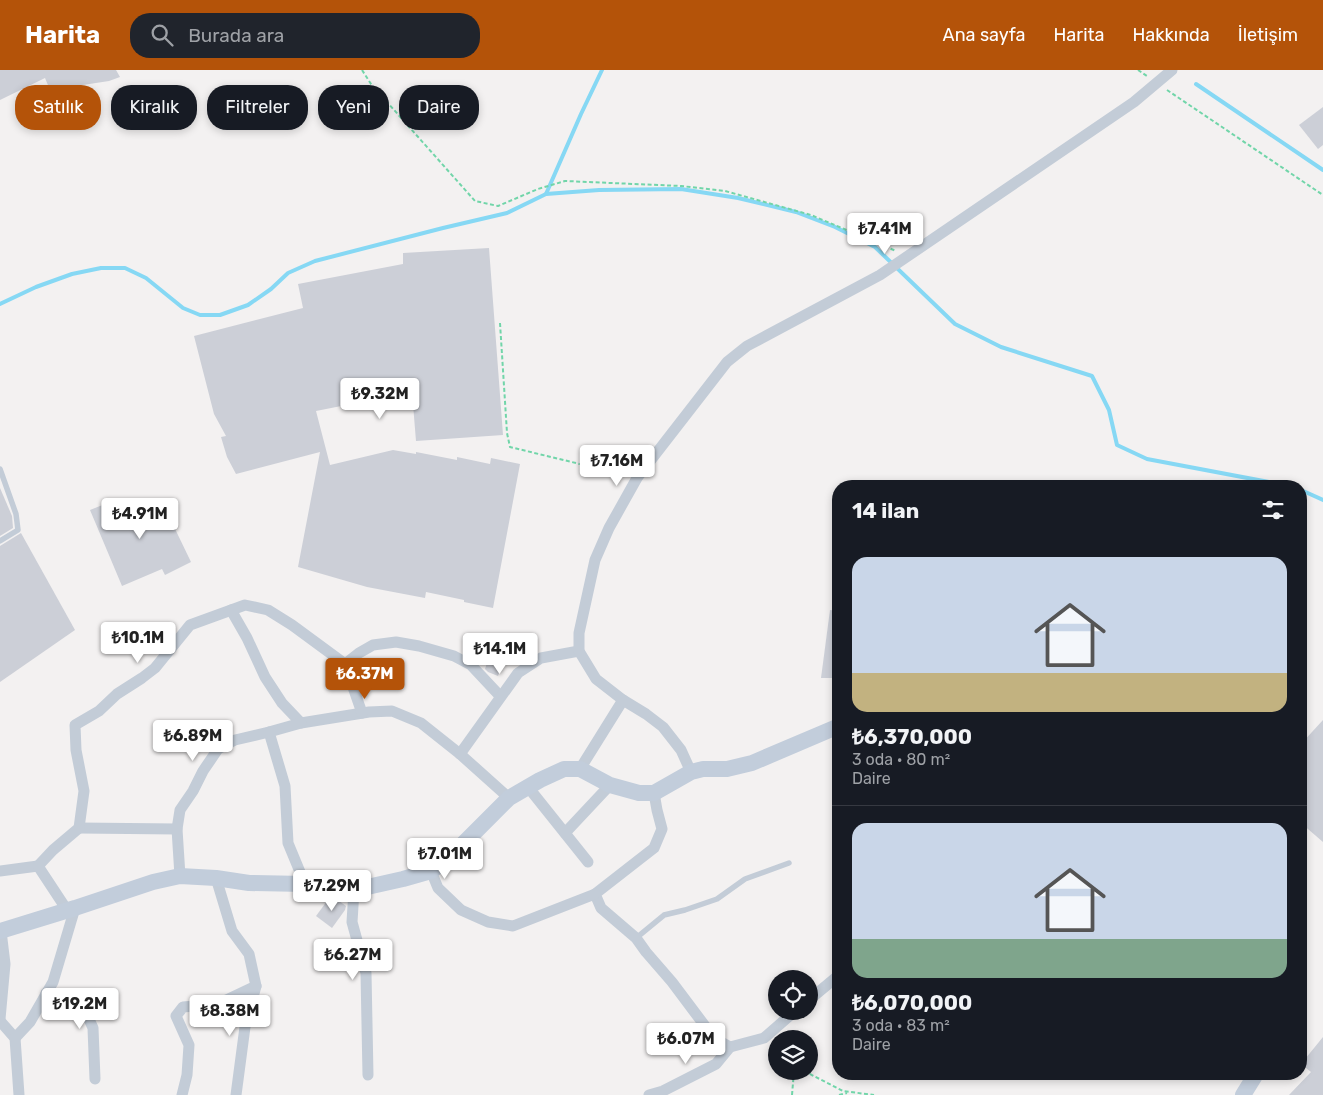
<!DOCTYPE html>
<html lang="tr">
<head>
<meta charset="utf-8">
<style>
	:root { --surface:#171b24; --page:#20242c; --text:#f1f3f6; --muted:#9ea1a6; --line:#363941; --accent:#b45309 }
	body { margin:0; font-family:Rubik,sans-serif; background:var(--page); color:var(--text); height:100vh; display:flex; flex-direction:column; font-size:19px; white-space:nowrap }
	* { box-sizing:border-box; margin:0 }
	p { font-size:16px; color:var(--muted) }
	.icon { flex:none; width:28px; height:28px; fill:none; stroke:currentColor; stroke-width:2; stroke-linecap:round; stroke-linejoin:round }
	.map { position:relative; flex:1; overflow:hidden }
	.panel { position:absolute; left:832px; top:410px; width:475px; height:600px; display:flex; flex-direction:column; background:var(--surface); border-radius:20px; box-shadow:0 2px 8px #0003 }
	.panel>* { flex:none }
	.top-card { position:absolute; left:15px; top:15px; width:475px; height:45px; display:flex; gap:10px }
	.fabs { position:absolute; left:768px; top:900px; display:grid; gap:10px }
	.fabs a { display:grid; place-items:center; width:50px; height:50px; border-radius:50%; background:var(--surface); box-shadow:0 2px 8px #0003; font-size:25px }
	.price { position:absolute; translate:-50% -42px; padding:0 11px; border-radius:5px; background:#fff; color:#222; font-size:16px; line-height:32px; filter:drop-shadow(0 1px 2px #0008) }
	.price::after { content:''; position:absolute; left:50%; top:30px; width:15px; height:11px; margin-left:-8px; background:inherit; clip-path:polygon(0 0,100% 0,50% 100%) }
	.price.current { background:var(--accent); color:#fff }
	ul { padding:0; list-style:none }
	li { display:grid; align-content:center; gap:10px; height:265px; padding:0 20px }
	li+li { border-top:1px solid var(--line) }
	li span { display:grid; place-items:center; height:155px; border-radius:15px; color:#555 }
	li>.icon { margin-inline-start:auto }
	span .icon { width:90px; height:90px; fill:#fffc; stroke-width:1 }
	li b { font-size:21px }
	h2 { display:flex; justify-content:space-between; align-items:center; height:60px; padding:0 20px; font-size:21px }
	.chip { padding:0 18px; border-radius:20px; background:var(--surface); box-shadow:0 2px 8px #0003; font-size:18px; line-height:45px }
	.chip.current { background:var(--accent); color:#fff }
	header { display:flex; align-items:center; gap:30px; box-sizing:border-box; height:70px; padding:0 25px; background:var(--accent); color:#fff }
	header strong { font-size:24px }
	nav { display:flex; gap:28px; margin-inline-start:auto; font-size:18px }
	.search { width:350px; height:45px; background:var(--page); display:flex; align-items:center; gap:12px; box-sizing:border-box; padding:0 18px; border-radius:20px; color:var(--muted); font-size:19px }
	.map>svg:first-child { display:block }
</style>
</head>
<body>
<header>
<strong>Harita</strong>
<div class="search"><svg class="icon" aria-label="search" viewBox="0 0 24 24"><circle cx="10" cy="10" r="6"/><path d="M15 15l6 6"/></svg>Burada ara</div>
<nav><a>Ana sayfa</a><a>Harita</a><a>Hakkında</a><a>İletişim</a></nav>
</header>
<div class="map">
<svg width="1323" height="1025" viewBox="0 0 1323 1025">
	<rect width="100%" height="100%" fill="#f3f1f1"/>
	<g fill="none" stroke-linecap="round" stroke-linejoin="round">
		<!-- stream -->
		<g stroke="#86d8f4" stroke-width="4">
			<polyline points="1196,14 1323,100"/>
			<polyline points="546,124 581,44 602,0"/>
			<polyline points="0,234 36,217 72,204 101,198 125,198 146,208 183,238 200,245 220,245 248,235 271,219 288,203 315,191 443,158 507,143 546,124 599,120 681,119 738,128 796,142 835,157 875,177 955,254 1001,277 1092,306 1109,340 1117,375 1147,389 1290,416"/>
			<polyline points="1301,420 1323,430"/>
		</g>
	</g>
	<!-- building -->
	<g fill="#cccfd7">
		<polygon points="0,0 116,0 120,7 109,11 50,20 45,8 0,30"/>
		<polygon points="1323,37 1323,75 1318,79 1299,55"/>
		<polygon points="489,178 503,365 416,371 412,322 316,341 330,395 393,380 416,384 416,382 457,390 457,387 490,394 491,388 520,394 493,538 464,532 464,530 426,522 425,528 367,517 298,497 320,382 236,404 227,387 221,367 226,366 214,344 194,266 303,238 298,214 403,194 403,183"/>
		<polygon points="0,418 12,446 13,458 0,466"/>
		<polygon points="110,432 120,434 120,435 164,436 191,492 165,505 162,499 122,516 90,440"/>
		<polygon points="21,463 75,560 0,612 0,476"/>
		<polygon points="830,540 839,541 839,608 821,608"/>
		<polygon points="490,584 504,589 498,606 488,602 485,599"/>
		<polygon points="1323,650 1323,772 1301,753 1301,674"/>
		<polygon points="330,827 335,828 346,836 345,840 332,858 316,846"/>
		<polygon points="1323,967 1323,1025 1289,1025 1311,1002 1301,994"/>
	</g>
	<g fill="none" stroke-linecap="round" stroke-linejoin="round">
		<!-- path -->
		<g stroke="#71d5a9" stroke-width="2" stroke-dasharray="4 2.5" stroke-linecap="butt">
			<polyline points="362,0 371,14 475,131 498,136 538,119 565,111 681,116 725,121 811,145 896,181"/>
			<polyline points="1138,0 1147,6"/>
			<polyline points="1167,20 1323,125"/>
			<polyline points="500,253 507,363 510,377 625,405"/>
			<polyline points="804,1001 843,1021 874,1025"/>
			<polyline points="792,1025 794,1001"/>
			<polyline points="839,1025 847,1023"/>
		</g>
		<!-- lane -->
		<g stroke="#c3ccd7" stroke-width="5.5">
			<polyline points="0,399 16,444 18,460 0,471"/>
			<polyline points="636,868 664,845 685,840 717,829 745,809 789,793"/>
		</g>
		<!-- street -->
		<g stroke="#c3ccd7" stroke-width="11">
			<polyline points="231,540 247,568 265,607 282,633 301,653 369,642 392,641 421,653 460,684 509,728"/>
			<polyline points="345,594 359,583 373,575 396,572 419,576 454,586 471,595 500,626"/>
			<polyline points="269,662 285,716 288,773 305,814"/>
			<polyline points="460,684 518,603 541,588 579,581"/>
			<polyline points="580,699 623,630"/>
			<polyline points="691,702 681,680 663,657 646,644 623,630 596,609 579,581 579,563 595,490 609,458 637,408 727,292 747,276 880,205 1134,32 1172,0"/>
			<polyline points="528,717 588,792"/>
			<polyline points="654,723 657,740 662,759 654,778 595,824 601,838 636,868 646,882 672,912 714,968 730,977 764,968 795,941"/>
			<polyline points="79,758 177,759"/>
			<polyline points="565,763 610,715"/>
			<polyline points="0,801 38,796"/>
			<polyline points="431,801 438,818 461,840 488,852 513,856 595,824"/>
			<polyline points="180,806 177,759 180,740 193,721 203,701 218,679 235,670 269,662 301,653"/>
			<polyline points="354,820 352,852 366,903 368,1005"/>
			<polyline points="67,840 38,796 53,780 79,758 84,721 76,680 75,655 99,641 117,624 142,608 155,598 190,555 245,535 268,540 292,555 345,594 362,643"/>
			<polyline points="46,923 79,927 93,958 95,1009"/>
			<polyline points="809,930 839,905"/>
			<polyline points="0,949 5,894 1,861"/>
			<polyline points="0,951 15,968 19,1025"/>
			<polyline points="15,968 30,952 53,912 75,838"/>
			<polyline points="182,1025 187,1005 189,975 176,946 183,937 218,934 256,916 249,884 232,861 216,808"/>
			<polyline points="236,1025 245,957 256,916"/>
			<polyline points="649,1025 663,1021 716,994 730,977"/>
		</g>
		<!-- secondary -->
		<g stroke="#c2cddb" stroke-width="16">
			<polyline points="0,861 75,838 153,812 180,806 216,808 249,813 305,814 354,820 403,809 431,801 447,790 509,728 540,710 564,699 580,699 610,715 639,723 654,723 691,702 703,699 727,699 752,693 839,656"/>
			<polyline points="1243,1025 1256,1004"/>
		</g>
	</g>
</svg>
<div class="fabs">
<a><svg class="icon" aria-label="locate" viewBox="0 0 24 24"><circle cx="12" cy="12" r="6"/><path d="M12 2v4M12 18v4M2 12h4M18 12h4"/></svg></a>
<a><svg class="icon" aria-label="layers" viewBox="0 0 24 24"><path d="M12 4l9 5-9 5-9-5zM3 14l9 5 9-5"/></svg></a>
</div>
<b class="price" style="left:885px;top:185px">₺7.41M</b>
<b class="price" style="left:380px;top:350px">₺9.32M</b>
<b class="price" style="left:617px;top:417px">₺7.16M</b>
<b class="price" style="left:140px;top:470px">₺4.91M</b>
<b class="price" style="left:138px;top:594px">₺10.1M</b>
<b class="price" style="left:500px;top:605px">₺14.1M</b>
<b class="price current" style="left:365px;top:630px">₺6.37M</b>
<b class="price" style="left:193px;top:692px">₺6.89M</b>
<b class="price" style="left:445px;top:810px">₺7.01M</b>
<b class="price" style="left:332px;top:842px">₺7.29M</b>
<b class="price" style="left:353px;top:911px">₺6.27M</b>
<b class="price" style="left:80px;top:960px">₺19.2M</b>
<b class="price" style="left:230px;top:967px">₺8.38M</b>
<b class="price" style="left:686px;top:995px">₺6.07M</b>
<div class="top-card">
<a class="chip current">Satılık</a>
<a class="chip">Kiralık</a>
<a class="chip">Filtreler</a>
<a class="chip">Yeni</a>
<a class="chip">Daire</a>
</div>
<section class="panel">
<h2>14 ilan<svg class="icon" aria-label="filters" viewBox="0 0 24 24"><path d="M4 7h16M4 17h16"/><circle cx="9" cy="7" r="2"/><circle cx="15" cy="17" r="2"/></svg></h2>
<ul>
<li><span style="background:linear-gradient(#c9d6e8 75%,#c2b280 0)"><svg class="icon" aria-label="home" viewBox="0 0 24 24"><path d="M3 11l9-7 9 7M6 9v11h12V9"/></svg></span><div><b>₺6,370,000</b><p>3 oda · 80 m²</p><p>Daire</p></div></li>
<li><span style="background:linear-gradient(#c9d6e8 75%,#7fa58c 0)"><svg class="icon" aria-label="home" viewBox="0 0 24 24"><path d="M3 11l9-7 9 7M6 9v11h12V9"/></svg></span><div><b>₺6,070,000</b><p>3 oda · 83 m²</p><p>Daire</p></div></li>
</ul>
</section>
</div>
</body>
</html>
